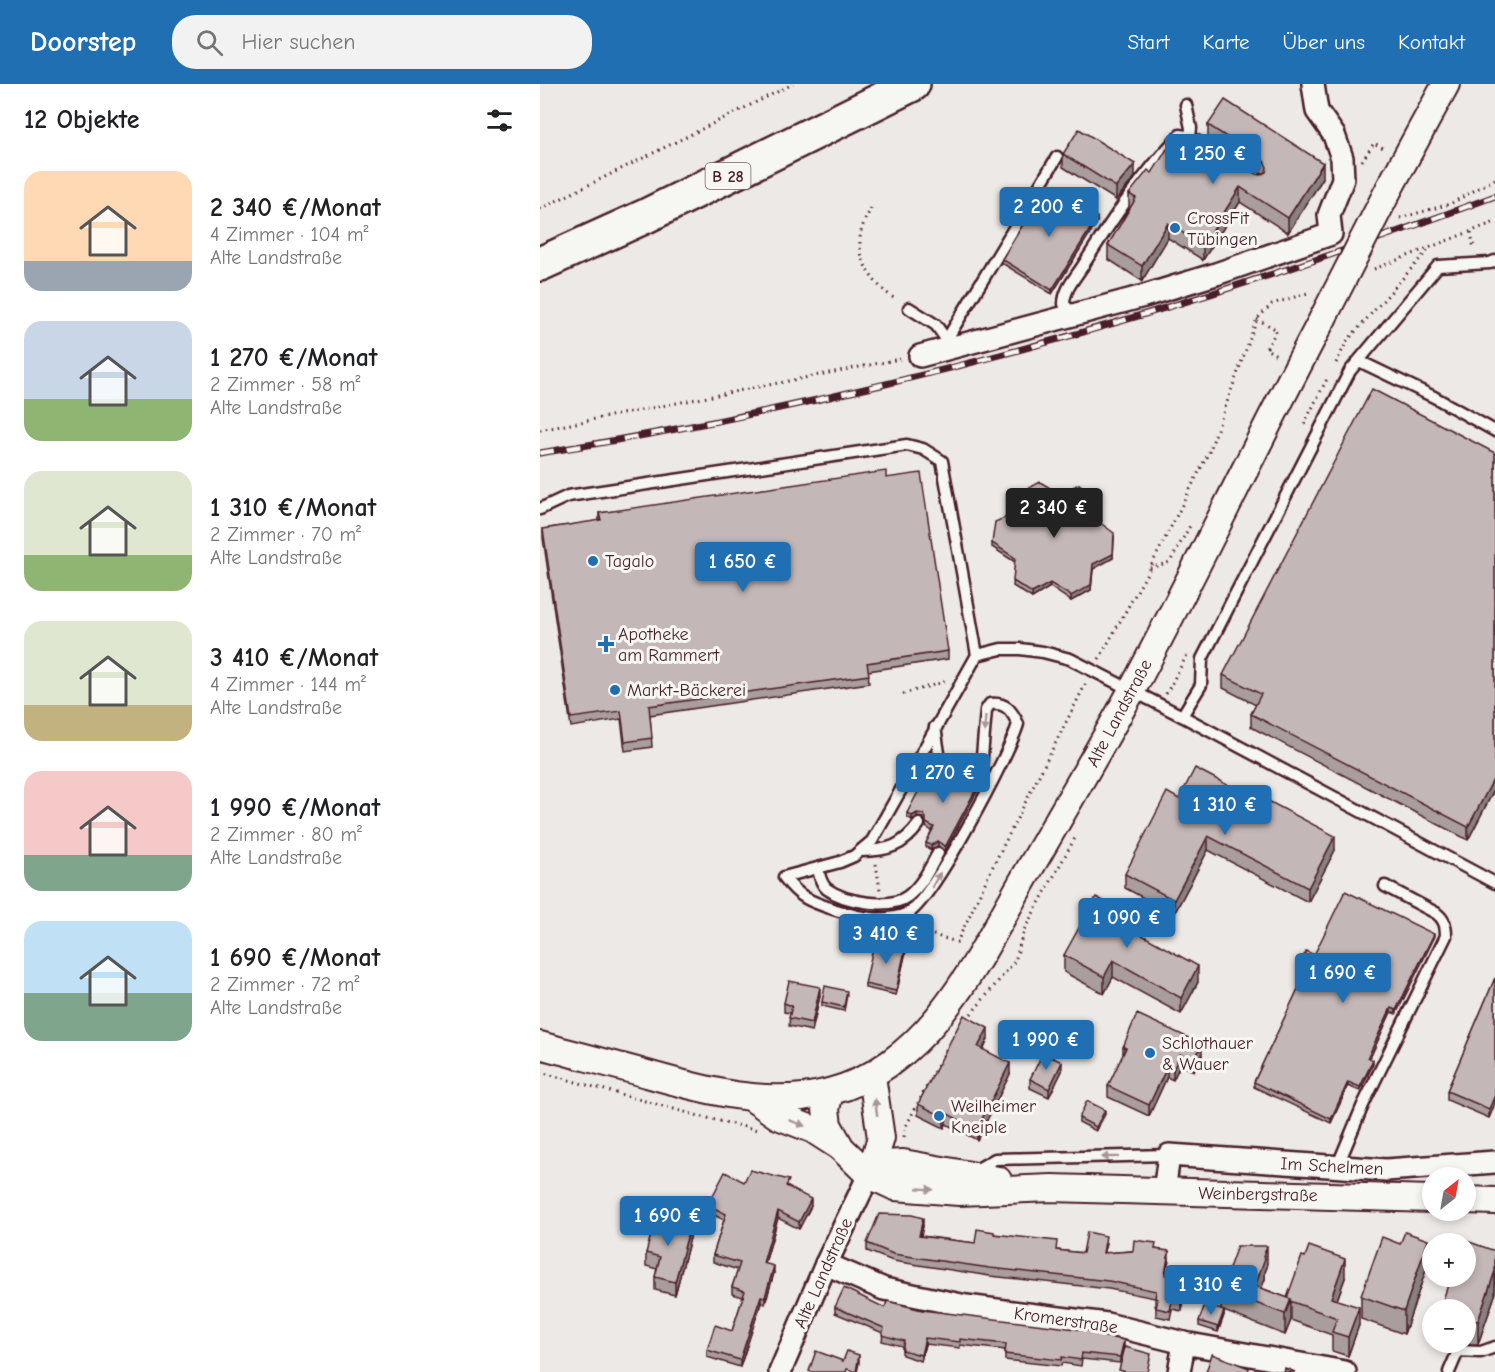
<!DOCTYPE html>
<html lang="de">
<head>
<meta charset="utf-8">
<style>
	:root { --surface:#fff; --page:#f2f2f2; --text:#202124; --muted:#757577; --accent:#1f6fb2 }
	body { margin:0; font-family:"Comic Neue",sans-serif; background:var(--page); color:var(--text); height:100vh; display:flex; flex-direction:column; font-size:22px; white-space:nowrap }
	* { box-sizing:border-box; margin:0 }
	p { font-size:20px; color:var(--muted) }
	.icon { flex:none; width:33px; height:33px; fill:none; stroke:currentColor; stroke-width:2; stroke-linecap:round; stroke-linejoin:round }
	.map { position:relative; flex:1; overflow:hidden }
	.drawer { display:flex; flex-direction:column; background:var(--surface); width:540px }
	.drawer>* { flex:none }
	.needle { width:39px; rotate:31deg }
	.controls { position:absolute; left:882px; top:1083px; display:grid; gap:12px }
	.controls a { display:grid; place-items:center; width:54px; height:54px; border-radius:50%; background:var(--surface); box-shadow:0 3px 9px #0003; font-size:30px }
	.price { position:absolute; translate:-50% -51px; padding:0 14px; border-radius:6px; background:var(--accent); color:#fff; font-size:20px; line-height:39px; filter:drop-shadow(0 2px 3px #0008) }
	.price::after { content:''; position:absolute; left:50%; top:36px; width:18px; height:14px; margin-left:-9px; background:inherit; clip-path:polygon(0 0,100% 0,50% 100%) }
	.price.current { background:#222; color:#fff }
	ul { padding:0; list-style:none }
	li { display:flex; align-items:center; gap:18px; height:150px; padding:0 24px }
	li span { display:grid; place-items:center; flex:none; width:168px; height:120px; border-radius:18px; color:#555 }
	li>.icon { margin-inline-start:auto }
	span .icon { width:72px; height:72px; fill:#fffc; stroke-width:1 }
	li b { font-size:26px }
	h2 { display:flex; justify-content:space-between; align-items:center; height:72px; padding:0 24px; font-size:26px }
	header { display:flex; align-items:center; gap:36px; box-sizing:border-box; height:84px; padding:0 30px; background:var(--accent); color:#fff }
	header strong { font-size:28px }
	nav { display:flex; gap:33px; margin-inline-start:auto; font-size:21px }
	.search { width:420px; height:54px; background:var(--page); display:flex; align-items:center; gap:15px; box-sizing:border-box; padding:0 21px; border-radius:24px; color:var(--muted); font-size:22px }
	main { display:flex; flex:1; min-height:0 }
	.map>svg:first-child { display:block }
</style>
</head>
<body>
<header>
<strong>Doorstep</strong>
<div class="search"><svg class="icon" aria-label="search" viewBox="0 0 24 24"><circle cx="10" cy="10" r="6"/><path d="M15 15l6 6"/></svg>Hier suchen</div>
<nav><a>Start</a><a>Karte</a><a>Über uns</a><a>Kontakt</a></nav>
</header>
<main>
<section class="drawer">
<h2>12 Objekte<svg class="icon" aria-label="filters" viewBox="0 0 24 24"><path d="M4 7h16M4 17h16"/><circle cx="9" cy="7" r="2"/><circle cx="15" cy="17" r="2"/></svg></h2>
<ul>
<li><span style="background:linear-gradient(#ffd9b3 75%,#9aa5b1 0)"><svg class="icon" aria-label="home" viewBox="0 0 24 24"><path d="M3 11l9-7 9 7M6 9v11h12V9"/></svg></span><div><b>2 340 €/Monat</b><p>4 Zimmer · 104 m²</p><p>Alte Landstraße</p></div></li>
<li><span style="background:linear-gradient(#c9d6e8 65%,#8fb573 0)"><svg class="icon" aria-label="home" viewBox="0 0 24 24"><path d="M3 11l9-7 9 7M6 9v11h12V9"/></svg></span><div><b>1 270 €/Monat</b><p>2 Zimmer · 58 m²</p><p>Alte Landstraße</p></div></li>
<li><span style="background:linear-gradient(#dfe7d0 70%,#8fb573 0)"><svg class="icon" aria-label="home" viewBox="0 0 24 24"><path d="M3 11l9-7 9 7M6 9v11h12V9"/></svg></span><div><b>1 310 €/Monat</b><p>2 Zimmer · 70 m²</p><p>Alte Landstraße</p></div></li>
<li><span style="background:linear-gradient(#dfe7d0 70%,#c2b280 0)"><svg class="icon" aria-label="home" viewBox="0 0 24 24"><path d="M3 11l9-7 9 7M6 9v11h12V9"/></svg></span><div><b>3 410 €/Monat</b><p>4 Zimmer · 144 m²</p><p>Alte Landstraße</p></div></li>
<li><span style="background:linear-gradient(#f6c9c9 70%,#7fa58c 0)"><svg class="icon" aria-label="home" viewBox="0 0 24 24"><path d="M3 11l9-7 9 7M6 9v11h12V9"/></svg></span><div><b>1 990 €/Monat</b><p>2 Zimmer · 80 m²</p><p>Alte Landstraße</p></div></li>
<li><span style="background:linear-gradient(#bfe0f5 60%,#7fa58c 0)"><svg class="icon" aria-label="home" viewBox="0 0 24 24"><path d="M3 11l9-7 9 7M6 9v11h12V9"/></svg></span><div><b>1 690 €/Monat</b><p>2 Zimmer · 72 m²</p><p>Alte Landstraße</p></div></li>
</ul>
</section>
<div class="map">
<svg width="955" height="1288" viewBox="0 0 955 1288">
	<rect width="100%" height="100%" fill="#ece9e6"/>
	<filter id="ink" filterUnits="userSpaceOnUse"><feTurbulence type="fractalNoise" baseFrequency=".0167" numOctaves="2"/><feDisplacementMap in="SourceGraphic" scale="12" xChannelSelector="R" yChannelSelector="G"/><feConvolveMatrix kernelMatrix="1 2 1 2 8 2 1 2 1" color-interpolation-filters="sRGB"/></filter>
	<g filter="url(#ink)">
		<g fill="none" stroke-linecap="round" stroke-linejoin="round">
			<defs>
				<g id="service">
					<polyline points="646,21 651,44 650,53"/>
					<polyline points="369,224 396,241 410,261"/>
					<path d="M536 230 530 227 524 220C524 205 536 193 544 180 574 133 601 92 640 51L650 53 668 64"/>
					<polyline points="412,264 410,250 517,73"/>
					<polyline points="819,277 894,313 955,347"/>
					<path d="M0 425 28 412 367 361 383 365 402 377 437 571 332 757 314 772 300 778 244 793C260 815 272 818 296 826 320 834 345 839 368 829 391 818 470 669 478 640 472 627 466 618 450 620L446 626 441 684 435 695"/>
					<polyline points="437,571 461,565 480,565 503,568 530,575 642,632 955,799"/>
					<polyline points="642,632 661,601 662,575 810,287 898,182 950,179 955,177"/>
					<polyline points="395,643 403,695"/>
					<path d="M321 767C348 767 363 762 379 740"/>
					<path d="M278 784C279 791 281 800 287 805 305 818 350 826 368 812 382 801 390 784 398 769"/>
					<path d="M797 1083 823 1021 906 852C906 841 904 835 896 829L845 802"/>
					<polyline points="434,1087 455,1075 629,1071"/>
					<polyline points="909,1288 918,1267 941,1268 955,1263"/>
				</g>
				<g id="minor">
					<polyline points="380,272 604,212 676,190 791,150 789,131 803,95 802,74 794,51 777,27 773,0"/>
					<polyline points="624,1108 629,1071 846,1086 955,1078"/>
					<polyline points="286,1180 344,1205 426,1222 567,1240 644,1259 805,1288"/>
					<polyline points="240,1288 286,1180 329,1091"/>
					<polyline points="639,1288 644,1259"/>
				</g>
				<g id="tertiary">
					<polyline points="850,103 906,0"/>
					<path d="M0 961C36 971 72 980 107 990 167 1007 228 1024 289 1008 333 997 371 967 399 932 438 884 464 827 496 774 528 719 560 664 591 608 657 485 717 358 783 234"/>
					<polyline points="290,1008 286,1025 288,1041 301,1064 329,1091 355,1103 419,1108 512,1104 892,1115"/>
					<polyline points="212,1014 238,1032 272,1045 300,1063"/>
					<polyline points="329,1091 343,1080 363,1079 458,1096"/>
					<polyline points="329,1091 341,1054 332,992"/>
					<polyline points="926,1116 955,1117"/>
				</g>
				<polyline id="primary" points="0,180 106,132 373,0"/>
			</defs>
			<!-- service casing -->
			<use href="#service" stroke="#4a1f2b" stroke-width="15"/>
			<!-- minor casing -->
			<use href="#minor" stroke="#4a1f2b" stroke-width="26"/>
			<!-- tertiary casing -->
			<use href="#tertiary" stroke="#4a1f2b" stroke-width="30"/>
			<!-- primary casing -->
			<use href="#primary" stroke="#4a1f2b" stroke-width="38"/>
			<!-- path -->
			<g stroke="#4a1f2b" stroke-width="3" stroke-dasharray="1.5 4.5" stroke-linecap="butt">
				<polyline points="822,77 834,59 845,65"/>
				<path d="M331 124C329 129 325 135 323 141 312 171 332 201 357 216"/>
				<polyline points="0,125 253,0"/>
				<polyline points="860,134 910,120 955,95"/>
				<polyline points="931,148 934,165"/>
				<polyline points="834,185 955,138"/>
				<polyline points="717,235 737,246 726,265 738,272"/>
				<polyline points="796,279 807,257 888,166"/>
				<polyline points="764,340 788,293"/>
				<polyline points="0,346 360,275"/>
				<polyline points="610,484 630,478 651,440"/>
				<polyline points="559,575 610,484 669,368 717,235 732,220 771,208"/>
				<polyline points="363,610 407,597"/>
				<polyline points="626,610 647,571"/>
				<polyline points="336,780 340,806"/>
				<polyline points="370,844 417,858 451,786 546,599"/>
				<polyline points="431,930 475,877 484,846 535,754"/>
				<polyline points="0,988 159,1032 218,1046"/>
				<polyline points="364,1053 366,1042 411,956"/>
			</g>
			<!-- service -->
			<use href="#service" stroke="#f6f6f2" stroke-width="10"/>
			<!-- minor -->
			<use href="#minor" stroke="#f6f6f2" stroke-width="21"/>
			<!-- tertiary -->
			<use href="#tertiary" stroke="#f6f6f2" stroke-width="26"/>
			<!-- primary -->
			<use href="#primary" stroke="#f6f6f2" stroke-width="33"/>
			<defs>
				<path id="rail" d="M0 369C327 317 646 228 955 112"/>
			</defs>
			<!-- rail casing -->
			<use href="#rail" stroke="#4a1f2b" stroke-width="7"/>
			<!-- rail -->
			<use href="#rail" stroke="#f6f6f2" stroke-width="4.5" stroke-dasharray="14" stroke-linecap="butt"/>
			<defs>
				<polyline id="tertiary-bridge" points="783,234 850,103"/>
			</defs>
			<!-- tertiary-bridge casing -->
			<use href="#tertiary-bridge" stroke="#4a1f2b" stroke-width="30" stroke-linecap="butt"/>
			<!-- tertiary-bridge -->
			<use href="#tertiary-bridge" stroke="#f6f6f2" stroke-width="26"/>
		</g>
		<!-- wall -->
		<g fill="#a99d9d" stroke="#4a1f2b" stroke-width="1.5">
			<polygon points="668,41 783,94 748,149 700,118 663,176 628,154 602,197 568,175 568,161 590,125 589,124 589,110 645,77 720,91 722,90 668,56"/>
			<polygon points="523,70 595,93 576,116 523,83"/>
			<polygon points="557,138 512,210 462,179 462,175"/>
			<polygon points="955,369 955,704 928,756 711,643 711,630 716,621 683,604 683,591"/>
			<polygon points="346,394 408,567 408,575 328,587 329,599 110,631 112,663 85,667 81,635 31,643 3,454 3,445 59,437 59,429"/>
			<polygon points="520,410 558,418 555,435 574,453 573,474 553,485 551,506 531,517 510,503 492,514 473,502 475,478 452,463 452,459 476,429"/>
			<polygon points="428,693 431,697 442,698 405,767 398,762 391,766 386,763 386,759 392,747 386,743 386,737 383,734 377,733 372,736 367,733 367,729 401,698 418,699"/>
			<polygon points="639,715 795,766 768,818 668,766 634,830 585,804 585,790"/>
			<polygon points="599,849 658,898 641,930 573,893 564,910 524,888 524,871"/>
			<polygon points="894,854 856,930 851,928 830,974 833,980 820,1007 808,1002 791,1039 714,1003 714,998 765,891 758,888 758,884 774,871"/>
			<polygon points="366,867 356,911 325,904 325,900"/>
			<polygon points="955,894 955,1019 949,1034 907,1016 907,1007"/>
			<polygon points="307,911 304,927 282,922 282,918"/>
			<polygon points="280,912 272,947 249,942 250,929 244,928 244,919"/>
			<polygon points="448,955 443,966 470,990 437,1056 406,1040 404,1044 378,1031 378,1020"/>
			<polygon points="583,963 662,971 654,987 640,981 633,996 627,993 609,1032 568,1013 568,1002 583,972"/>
			<polygon points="522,987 509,1013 490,1004 490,995"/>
			<polygon points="565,1030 556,1047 539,1038 539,1034"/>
			<polygon points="204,1098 248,1103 271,1122 259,1145 238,1134 225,1179 234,1189 225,1220 221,1219 200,1283 167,1273 167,1266 192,1247 203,1213 192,1210 192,1203 198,1186 173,1178 173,1171 184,1136 168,1128 168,1121"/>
			<polygon points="383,1142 381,1152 435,1159 454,1150 517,1166 543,1169 566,1159 564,1169 616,1165 629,1175 626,1191 646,1202 642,1227 632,1225 630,1235 616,1232 616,1222 615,1222 615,1214 569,1205 450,1192 353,1177 327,1167 327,1159"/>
			<polygon points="150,1154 135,1211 115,1206 115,1193 117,1185 106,1182 106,1169"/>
			<polygon points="955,1167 955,1211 938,1260 931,1260 926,1258 926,1226"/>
			<polygon points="888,1180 864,1250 821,1235 821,1212"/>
			<polygon points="727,1183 725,1188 725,1195 721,1204 747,1214 805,1194 797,1216 819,1241 808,1272 792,1267 792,1251 751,1236 745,1251 684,1227 684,1231 678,1248 659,1242 659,1237 681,1226 681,1206"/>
			<polygon points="295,1223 345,1224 382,1226 561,1252 584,1262 580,1279 542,1275 541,1282 522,1279 521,1282 465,1276 465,1266 420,1261 420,1264 385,1260 381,1277 362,1271 362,1262 342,1257 343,1249 295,1229"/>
		</g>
		<!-- shaded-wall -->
		<g fill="#898080" stroke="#4a1f2b" stroke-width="1.5">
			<polygon points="783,79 783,94 748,149 748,134"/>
			<polygon points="595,80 595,93 576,116 576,103"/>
			<polygon points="700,103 700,118 663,176 663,162"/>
			<polygon points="557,134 557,138 512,210 512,206"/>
			<polygon points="628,139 628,154 602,197 602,182"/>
			<polygon points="574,453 573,474 553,485 551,506 531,517 531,512 553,480"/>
			<polygon points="510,499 510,503 492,514 492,509"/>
			<polygon points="955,692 955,704 928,756 928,743"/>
			<polygon points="442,694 442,698 405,767 405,763"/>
			<polygon points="377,729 377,733 372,736 372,732"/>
			<polygon points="668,752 668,766 634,830 634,816"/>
			<polygon points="795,752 795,766 768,818 768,804"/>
			<polygon points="398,757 398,762 391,766 391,761"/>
			<polygon points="599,836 599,853 593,846"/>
			<polygon points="894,850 894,854 856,930 856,926"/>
			<polygon points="366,862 366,867 356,911 356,907"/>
			<polygon points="573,876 573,893 564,910 564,893"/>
			<polygon points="658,882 658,898 641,930 641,914"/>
			<polygon points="280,903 280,912 272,947 272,939"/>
			<polygon points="851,924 851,928 828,978 828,973"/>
			<polygon points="448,944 448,955 438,974 438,963"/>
			<polygon points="662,960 662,971 654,987 654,977"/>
			<polygon points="640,970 640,981 633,996 633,986"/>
			<polygon points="833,976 833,980 820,1007 820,1003"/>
			<polygon points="522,978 522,987 509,1013 509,1005"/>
			<polygon points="470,979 470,990 437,1056 437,1045"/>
			<polygon points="627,983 627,993 609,1032 609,1021"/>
			<polygon points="808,998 808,1002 791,1039 791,1035"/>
			<polygon points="955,1011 955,1019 949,1034 949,1025"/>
			<polygon points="565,1026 565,1030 556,1047 556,1043"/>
			<polygon points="406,1029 406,1040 404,1044 404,1033"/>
			<polygon points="271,1115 271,1122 259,1145 259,1138"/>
			<polygon points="238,1127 238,1134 223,1186 223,1179"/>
			<polygon points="383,1134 383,1142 379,1159 379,1152"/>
			<polygon points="150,1142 150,1154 135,1211 135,1198"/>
			<polygon points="888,1156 888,1180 864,1250 864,1227"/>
			<polygon points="727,1162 727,1183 725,1188 725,1195 716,1219 715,1202"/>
			<polygon points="629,1167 629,1175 625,1198 625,1191"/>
			<polygon points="805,1175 805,1194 791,1232 791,1214"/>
			<polygon points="234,1182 234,1189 225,1220 225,1213"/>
			<polygon points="955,1187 955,1211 938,1260 938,1237"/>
			<polygon points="646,1195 646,1202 642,1227 642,1219"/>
			<polygon points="221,1212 221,1219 200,1283 200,1276"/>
			<polygon points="751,1215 751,1236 745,1251 745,1230"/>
			<polygon points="819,1223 819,1241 808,1272 808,1253"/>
			<polygon points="684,1227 684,1231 678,1248 678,1243"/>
			<polygon points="385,1254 385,1260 381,1277 381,1271"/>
			<polygon points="584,1256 584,1262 580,1279 580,1273"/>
			<polygon points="319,1271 319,1279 317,1288 316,1288"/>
		</g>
		<!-- building -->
		<g fill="#c4b7b7" stroke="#4a1f2b" stroke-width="1.5">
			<polygon points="685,16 783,79 748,134 700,103 663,162 628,139 602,182 568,161 596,114 589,110 608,86 612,89 627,65 645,77 660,54 716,90 720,91 726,88 727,83 724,77 668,41"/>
			<polygon points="539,45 595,80 576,103 523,70"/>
			<polygon points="506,103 557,134 512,206 462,175"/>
			<polygon points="832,305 955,369 955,692 928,743 711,630 721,610 683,591"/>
			<polygon points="346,387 346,394 381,389 408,567 327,579 329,591 109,622 112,654 85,658 81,627 31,634 3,445 61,436 59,429"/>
			<polygon points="500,398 520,410 539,400 558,414 555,435 574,449 573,470 553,480 551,501 531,512 510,499 492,509 473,497 475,474 452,459 455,438 476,429 480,409"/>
			<polygon points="655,684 716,716 719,712 795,752 768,804 668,752 634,816 585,790 627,708 639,715"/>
			<polygon points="390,685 395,687 397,695 401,698 409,695 418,699 426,685 429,686 428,691 431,697 438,697 442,694 405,763 398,757 391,761 386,759 394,743 386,739 386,734 383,730 377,729 372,732 367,729"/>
			<polygon points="805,807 894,850 856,926 851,924 828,973 833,976 820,1003 808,998 791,1035 714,998 766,888 758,884 766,867 774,871"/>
			<polygon points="556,813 599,836 593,846 658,882 641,914 573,876 564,893 524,871"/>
			<polygon points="335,855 366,862 356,907 325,900"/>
			<polygon points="955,894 955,1011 949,1025 907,1007"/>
			<polygon points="249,897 280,903 272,939 249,934 252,922 244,919"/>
			<polygon points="285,902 307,907 304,923 282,918"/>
			<polygon points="597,930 662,960 654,977 640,970 633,986 627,983 609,1021 568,1002 586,964 583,963"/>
			<polygon points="424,931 448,944 438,963 470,979 437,1045 406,1029 404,1033 378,1020"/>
			<polygon points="503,969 522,978 509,1005 490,995"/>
			<polygon points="547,1017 565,1026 556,1043 539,1034"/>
			<polygon points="210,1086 249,1096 246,1102 271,1115 259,1138 238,1127 223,1179 234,1182 225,1213 221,1212 200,1276 167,1266 175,1241 192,1247 205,1207 192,1203 200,1179 173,1171 186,1130 168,1121 185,1088 204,1098"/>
			<polygon points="339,1130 372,1131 383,1134 379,1152 435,1159 437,1145 454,1148 454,1150 517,1157 516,1166 543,1169 547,1148 566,1152 563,1169 593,1167 594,1156 616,1159 615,1165 629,1167 625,1191 646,1195 642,1219 632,1217 630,1227 616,1224 618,1215 615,1214 616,1207 569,1197 450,1184 353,1170 327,1159"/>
			<polygon points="116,1132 150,1142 135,1198 115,1193 120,1173 106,1169"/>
			<polygon points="865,1148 888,1156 864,1227 821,1212 842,1153 860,1160"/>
			<polygon points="924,1156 955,1167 955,1187 938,1237 931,1236 926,1234 926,1226 900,1225 911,1192 926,1192 926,1160 923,1160"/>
			<polygon points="697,1162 727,1162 723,1173 725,1174 715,1202 751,1215 745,1230 681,1206"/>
			<polygon points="769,1162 805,1175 791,1214 819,1223 808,1253 792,1248 797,1234 750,1217 751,1215 747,1214 762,1172 765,1173"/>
			<polygon points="304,1204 345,1224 347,1217 382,1226 561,1248 560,1252 584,1256 580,1273 542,1269 541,1276 522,1273 521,1276 465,1270 466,1260 420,1255 420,1258 385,1254 381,1271 362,1266 364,1257 342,1251 344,1244 295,1223"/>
			<polygon points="665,1220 684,1227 678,1243 659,1237"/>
			<polygon points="585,1263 611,1270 607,1288 586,1288 579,1286"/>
			<polygon points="276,1267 303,1277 307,1267 319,1271 316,1288 307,1285 306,1288 271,1288 269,1287"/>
			<polygon points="672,1270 709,1284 708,1288 666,1288"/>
			<polygon points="745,1284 755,1288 744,1288"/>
		</g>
		<!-- one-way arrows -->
		<defs><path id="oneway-solid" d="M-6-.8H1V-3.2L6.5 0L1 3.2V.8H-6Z" transform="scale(1.5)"/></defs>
		<g fill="#a99598">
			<use href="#oneway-solid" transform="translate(445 640) rotate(93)"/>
			<use href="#oneway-solid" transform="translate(396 796) rotate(-60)"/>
			<use href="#oneway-solid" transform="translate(336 1023) rotate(-98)"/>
			<use href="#oneway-solid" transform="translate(257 1039) rotate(21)"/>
			<use href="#oneway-solid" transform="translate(570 1073) rotate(179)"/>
			<use href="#oneway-solid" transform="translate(385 1105) rotate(5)"/>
		</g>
	</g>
	<!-- markers -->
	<g fill="#1f6fb2" stroke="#f6f6f2" stroke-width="2">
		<circle cx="635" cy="144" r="6"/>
		<circle cx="53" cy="477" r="6"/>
		<path d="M63 551h6v6h6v6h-6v6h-6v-6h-6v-6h6z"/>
		<circle cx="75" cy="606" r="6"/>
		<circle cx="610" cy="969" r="6"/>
		<circle cx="399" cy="1032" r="6"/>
	</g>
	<g text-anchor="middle" stroke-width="6" stroke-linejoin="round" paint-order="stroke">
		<!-- shield labels -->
		<rect fill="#f6f6f2" stroke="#7e6067" stroke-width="1.5" x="165.5" y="79" width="45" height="26" rx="4.5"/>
		<g font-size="16" font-weight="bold" fill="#4a1f2b">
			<text x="188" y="98">B 28</text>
		</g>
		<!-- poi labels -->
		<g font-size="18" fill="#4a1f2b" stroke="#f6f6f2" text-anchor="start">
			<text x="647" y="140">CrossFit<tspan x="647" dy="21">Tübingen</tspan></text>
			<text x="65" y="483">Tagalo</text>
			<text x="78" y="556">Apotheke<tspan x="78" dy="21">am Rammert</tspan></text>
			<text x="87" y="612">Markt-Bäckerei</text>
			<text x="622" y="965">Schlothauer<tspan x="622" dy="21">&amp; Wauer</tspan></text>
			<text x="411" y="1028">Weilheimer<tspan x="411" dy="21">Kneiple</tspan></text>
		</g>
		<!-- street labels -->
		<g font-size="18" fill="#4a1f2b" stroke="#f6f6f2">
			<text transform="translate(579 629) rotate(-62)" y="6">Alte Landstraße</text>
			<text transform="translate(792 1082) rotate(3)" y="6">Im Schelmen</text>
			<text transform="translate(718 1110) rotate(1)" y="6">Weinbergstraße</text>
			<text transform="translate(283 1189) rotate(-66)" y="6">Alte Landstraße</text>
			<text transform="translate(526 1236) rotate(8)" y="6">Kromerstraße</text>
		</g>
	</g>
</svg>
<div class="controls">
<a><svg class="needle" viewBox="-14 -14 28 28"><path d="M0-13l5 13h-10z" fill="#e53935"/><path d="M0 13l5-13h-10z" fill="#757577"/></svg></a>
<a>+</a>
<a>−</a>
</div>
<b class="price" style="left:673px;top:101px">1 250 €</b>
<b class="price" style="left:509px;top:154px">2 200 €</b>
<b class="price current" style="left:514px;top:455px">2 340 €</b>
<b class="price" style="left:203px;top:509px">1 650 €</b>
<b class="price" style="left:403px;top:720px">1 270 €</b>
<b class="price" style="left:685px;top:752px">1 310 €</b>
<b class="price" style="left:587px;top:865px">1 090 €</b>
<b class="price" style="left:346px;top:881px">3 410 €</b>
<b class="price" style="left:803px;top:920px">1 690 €</b>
<b class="price" style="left:506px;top:987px">1 990 €</b>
<b class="price" style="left:128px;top:1163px">1 690 €</b>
<b class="price" style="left:671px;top:1232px">1 310 €</b>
</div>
</main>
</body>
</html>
